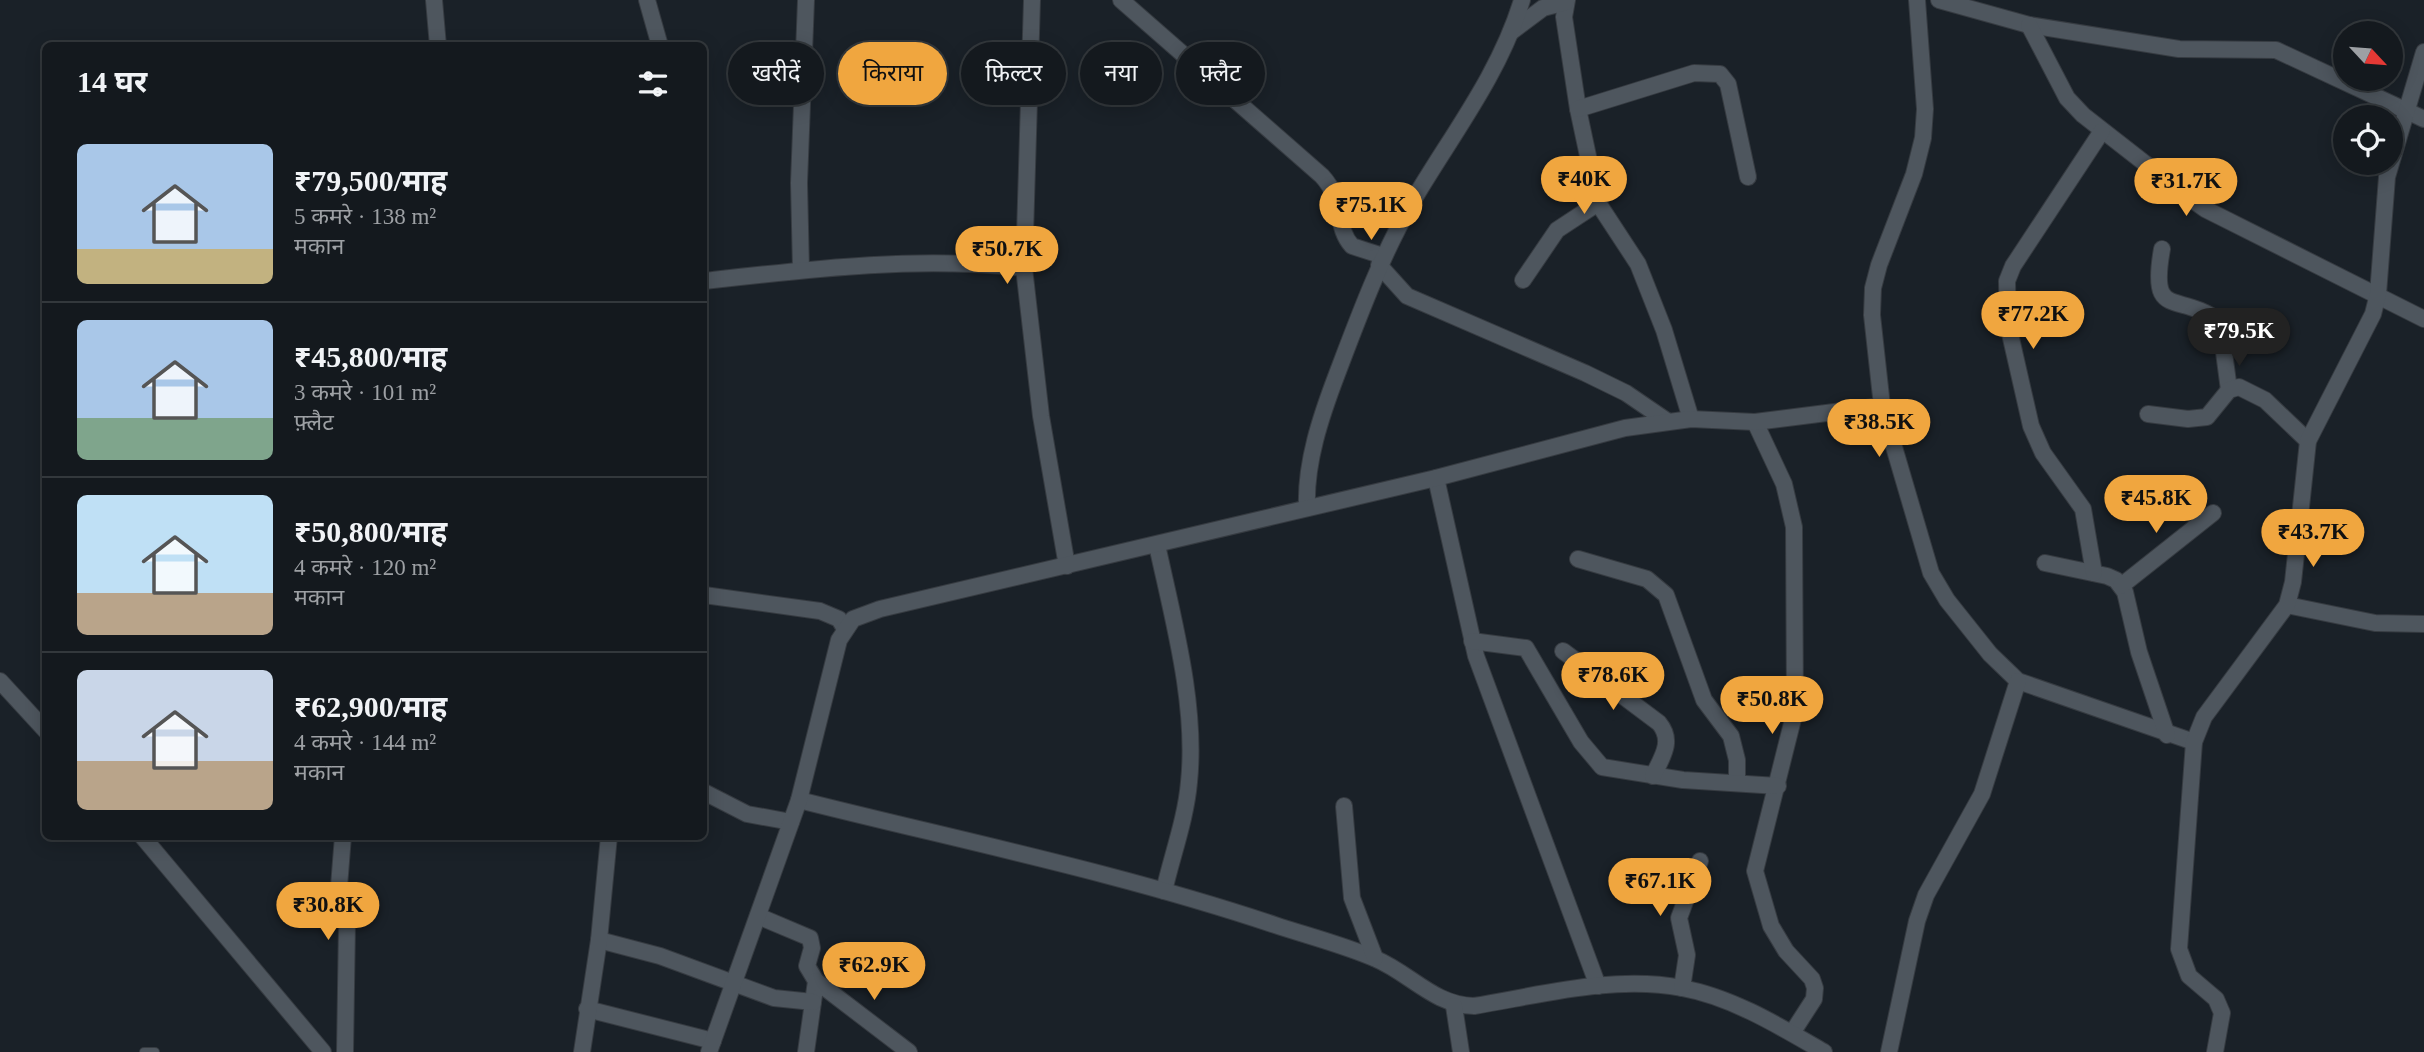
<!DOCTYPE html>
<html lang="hi">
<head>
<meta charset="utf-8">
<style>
	:root { --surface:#14191e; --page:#1d2227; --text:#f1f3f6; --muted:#9da0a4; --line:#33383c; --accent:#f0a63f }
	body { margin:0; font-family:"Times New Roman","Noto Sans Devanagari",serif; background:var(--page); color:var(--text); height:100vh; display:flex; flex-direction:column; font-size:26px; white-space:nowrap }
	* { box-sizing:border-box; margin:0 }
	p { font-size:23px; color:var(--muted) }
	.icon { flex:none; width:38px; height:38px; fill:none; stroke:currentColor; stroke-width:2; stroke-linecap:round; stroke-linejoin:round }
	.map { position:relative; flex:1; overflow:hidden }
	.panel { position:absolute; left:42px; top:42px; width:665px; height:798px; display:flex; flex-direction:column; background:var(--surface); border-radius:10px; box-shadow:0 4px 18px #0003,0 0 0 2px var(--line) }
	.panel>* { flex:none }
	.hud { position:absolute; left:728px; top:42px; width:665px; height:63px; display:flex; gap:14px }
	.needle { width:46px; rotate:116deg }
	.controls { position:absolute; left:2333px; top:21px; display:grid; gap:14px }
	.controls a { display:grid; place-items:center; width:70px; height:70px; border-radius:50%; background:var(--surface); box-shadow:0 4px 18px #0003,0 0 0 2px var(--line); font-size:35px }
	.price { position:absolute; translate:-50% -60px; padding:0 16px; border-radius:24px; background:var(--accent); color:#111; font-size:23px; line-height:46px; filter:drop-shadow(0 2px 4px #0008) }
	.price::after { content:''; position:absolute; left:50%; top:42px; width:21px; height:16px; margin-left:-10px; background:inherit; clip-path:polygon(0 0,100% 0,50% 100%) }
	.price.active { background:#222; color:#fff }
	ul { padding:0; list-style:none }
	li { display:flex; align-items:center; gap:21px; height:175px; padding:0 35px }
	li+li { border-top:2px solid var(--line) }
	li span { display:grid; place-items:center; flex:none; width:196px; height:140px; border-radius:10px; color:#555 }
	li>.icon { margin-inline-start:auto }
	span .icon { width:84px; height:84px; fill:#fffc; stroke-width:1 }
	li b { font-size:30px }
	h2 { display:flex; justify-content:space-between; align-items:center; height:84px; padding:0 35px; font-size:30px }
	.tag { padding:0 24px; border-radius:32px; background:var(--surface); box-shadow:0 4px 18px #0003,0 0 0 2px var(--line); font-size:24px; line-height:63px }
	.tag.active { background:var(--accent); color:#111 }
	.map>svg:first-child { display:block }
</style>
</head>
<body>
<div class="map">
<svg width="2424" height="1052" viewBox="0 0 2424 1052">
	<rect width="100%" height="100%" fill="#1a2128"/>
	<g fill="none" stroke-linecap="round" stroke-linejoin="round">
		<defs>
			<polyline id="lane" points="144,1052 155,1052"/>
			<g id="street">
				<polyline points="434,0 438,46"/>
				<polyline points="647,0 660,46"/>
				<polyline points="1032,0 1024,268 1041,416 1067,566"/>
				<path d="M1121 0 1322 176C1345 201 1334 226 1352 246L1383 256"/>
				<polyline points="1567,0 1564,17 1578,109 1598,203 1638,264 1664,330 1691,419"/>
				<polyline points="1917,0 1925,109 1923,138 1914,174 1879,265 1873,288 1872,315 1882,406 1931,573 1947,600 1990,654 2018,681 2194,742"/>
				<polyline points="1939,0 2029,25 2179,49 2276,50 2424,119"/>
				<polyline points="2029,25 2067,98 2083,115 2188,197 2205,209 2424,319"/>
				<polyline points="1511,32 1543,8 1566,2"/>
				<polyline points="1578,109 1694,73 1720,74 1728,84 1748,177"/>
				<path d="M2162 249C2149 322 2178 290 2220 322L2229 390"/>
				<polyline points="1379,265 1407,296 1585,373 1626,393 1667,421"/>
				<polyline points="801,270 799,183 806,0"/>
				<polyline points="1523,280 1557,230 1598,203"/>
				<path d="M704 281C810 269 917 256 1024 268"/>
				<polyline points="2148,414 2188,419 2207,417 2229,390 2239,387 2265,400 2308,441"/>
				<polyline points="1755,422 1784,484 1794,527 1795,711 1755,871 1771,926 1786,951 1812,979 1815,988 1814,999 1792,1033"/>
				<polyline points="1436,478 1476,656 1598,986"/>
				<path d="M1307 508C1305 463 1321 416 1337 374 1359 316 1380 259 1411 204 1450 137 1499 76 1522 0"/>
				<path d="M1157 545C1173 619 1197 705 1189 782 1186 818 1172 856 1164 891"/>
				<polyline points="1578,559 1647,579 1666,595 1704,700 1731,736 1737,760 1737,783"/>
				<polyline points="2045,563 2107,576 2116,580 2125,592 2139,652 2167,735"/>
				<polyline points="2094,573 2083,509 2043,453 2031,426 2008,325 2007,281 2013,266 2102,131"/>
				<polyline points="2121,586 2213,513"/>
				<polyline points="704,595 820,611 839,619 845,629"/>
				<polyline points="2287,605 2375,623 2424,624"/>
				<polyline points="1472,641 1526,648 1581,742 1602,767 1683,780 1778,786"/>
				<path d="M1563 651 1659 723C1674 741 1662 757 1653 776"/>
				<polyline points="0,681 46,731"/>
				<polyline points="704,792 747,814 791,822"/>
				<path d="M799 800C958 840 1120 873 1275 925 1308 936 1344 945 1376 959 1411 974 1434 1005 1474 1006 1541 995 1614 975 1682 988 1732 997 1781 1027 1824 1052"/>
				<polyline points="1344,806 1352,898 1375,958"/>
				<polyline points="142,836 323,1052"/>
				<polyline points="343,836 338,899 347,924 345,1052"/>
				<polyline points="758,916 810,938 812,948 807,966 816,981 806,1052"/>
				<polyline points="599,940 660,956 774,998 813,1002"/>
				<polyline points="816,981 909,1052"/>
				<polyline points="1682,988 1687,955 1679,918 1700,861"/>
				<polyline points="1454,1006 1461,1052"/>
				<polyline points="587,1009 713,1041"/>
				<polyline points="582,1052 599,940 609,836"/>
				<polyline points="709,1052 799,800 839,640 853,619 880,609 1436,478 1625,428 1691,419 1755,422 1882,406"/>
				<polyline points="1889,1052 1917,921 1926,895 1982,794 2018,681"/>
				<polyline points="2215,1052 2222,1013 2216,999 2189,976 2179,949 2194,742 2204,717 2287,605 2293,582 2308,441 2373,314 2378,294 2387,177 2424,52"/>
			</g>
		</defs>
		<!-- lane casing -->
		<use href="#lane" stroke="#363b41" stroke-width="10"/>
		<!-- street casing -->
		<use href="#street" stroke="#363b41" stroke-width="18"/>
		<!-- lane -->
		<use href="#lane" stroke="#4e565e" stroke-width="8"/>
		<!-- street -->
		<use href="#street" stroke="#4e565e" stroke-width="16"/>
	</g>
</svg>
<div class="controls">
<a><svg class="needle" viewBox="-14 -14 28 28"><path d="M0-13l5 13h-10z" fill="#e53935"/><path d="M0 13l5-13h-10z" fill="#9da0a4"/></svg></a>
<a><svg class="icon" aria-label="locate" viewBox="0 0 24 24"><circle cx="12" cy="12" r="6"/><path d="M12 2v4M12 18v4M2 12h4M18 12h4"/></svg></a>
</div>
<b class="price" style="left:1584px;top:216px">₹40K</b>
<b class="price" style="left:2186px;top:218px">₹31.7K</b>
<b class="price" style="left:1371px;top:242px">₹75.1K</b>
<b class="price" style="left:1007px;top:286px">₹50.7K</b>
<b class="price" style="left:2033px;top:351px">₹77.2K</b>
<b class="price active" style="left:2239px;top:368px">₹79.5K</b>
<b class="price" style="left:1879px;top:459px">₹38.5K</b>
<b class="price" style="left:2156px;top:535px">₹45.8K</b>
<b class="price" style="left:2313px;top:569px">₹43.7K</b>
<b class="price" style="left:1613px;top:712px">₹78.6K</b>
<b class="price" style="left:1772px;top:736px">₹50.8K</b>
<b class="price" style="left:1660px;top:918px">₹67.1K</b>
<b class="price" style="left:328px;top:942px">₹30.8K</b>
<b class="price" style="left:874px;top:1002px">₹62.9K</b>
<div class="hud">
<a class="tag">खरीदें</a>
<a class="tag active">किराया</a>
<a class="tag">फ़िल्टर</a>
<a class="tag">नया</a>
<a class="tag">फ़्लैट</a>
</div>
<section class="panel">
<h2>14 घर<svg class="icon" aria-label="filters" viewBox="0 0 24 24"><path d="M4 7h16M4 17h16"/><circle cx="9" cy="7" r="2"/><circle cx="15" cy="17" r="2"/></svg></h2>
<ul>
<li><span style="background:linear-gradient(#a9c7e8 75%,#c2b280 0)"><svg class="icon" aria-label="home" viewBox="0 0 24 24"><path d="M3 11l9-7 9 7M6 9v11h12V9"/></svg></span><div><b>₹79,500/माह</b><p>5 कमरे · 138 m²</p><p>मकान</p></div></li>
<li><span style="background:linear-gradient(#a9c7e8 70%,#7fa58c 0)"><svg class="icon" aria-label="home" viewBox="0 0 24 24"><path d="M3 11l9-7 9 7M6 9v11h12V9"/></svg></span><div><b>₹45,800/माह</b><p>3 कमरे · 101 m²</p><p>फ़्लैट</p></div></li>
<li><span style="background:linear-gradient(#bfe0f5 70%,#b9a48a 0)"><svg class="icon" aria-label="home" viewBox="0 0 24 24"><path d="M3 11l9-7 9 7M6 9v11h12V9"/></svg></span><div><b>₹50,800/माह</b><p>4 कमरे · 120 m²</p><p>मकान</p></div></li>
<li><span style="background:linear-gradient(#c9d6e8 65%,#b9a48a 0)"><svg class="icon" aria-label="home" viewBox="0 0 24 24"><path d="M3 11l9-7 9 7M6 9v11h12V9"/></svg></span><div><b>₹62,900/माह</b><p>4 कमरे · 144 m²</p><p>मकान</p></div></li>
</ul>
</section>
</div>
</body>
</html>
